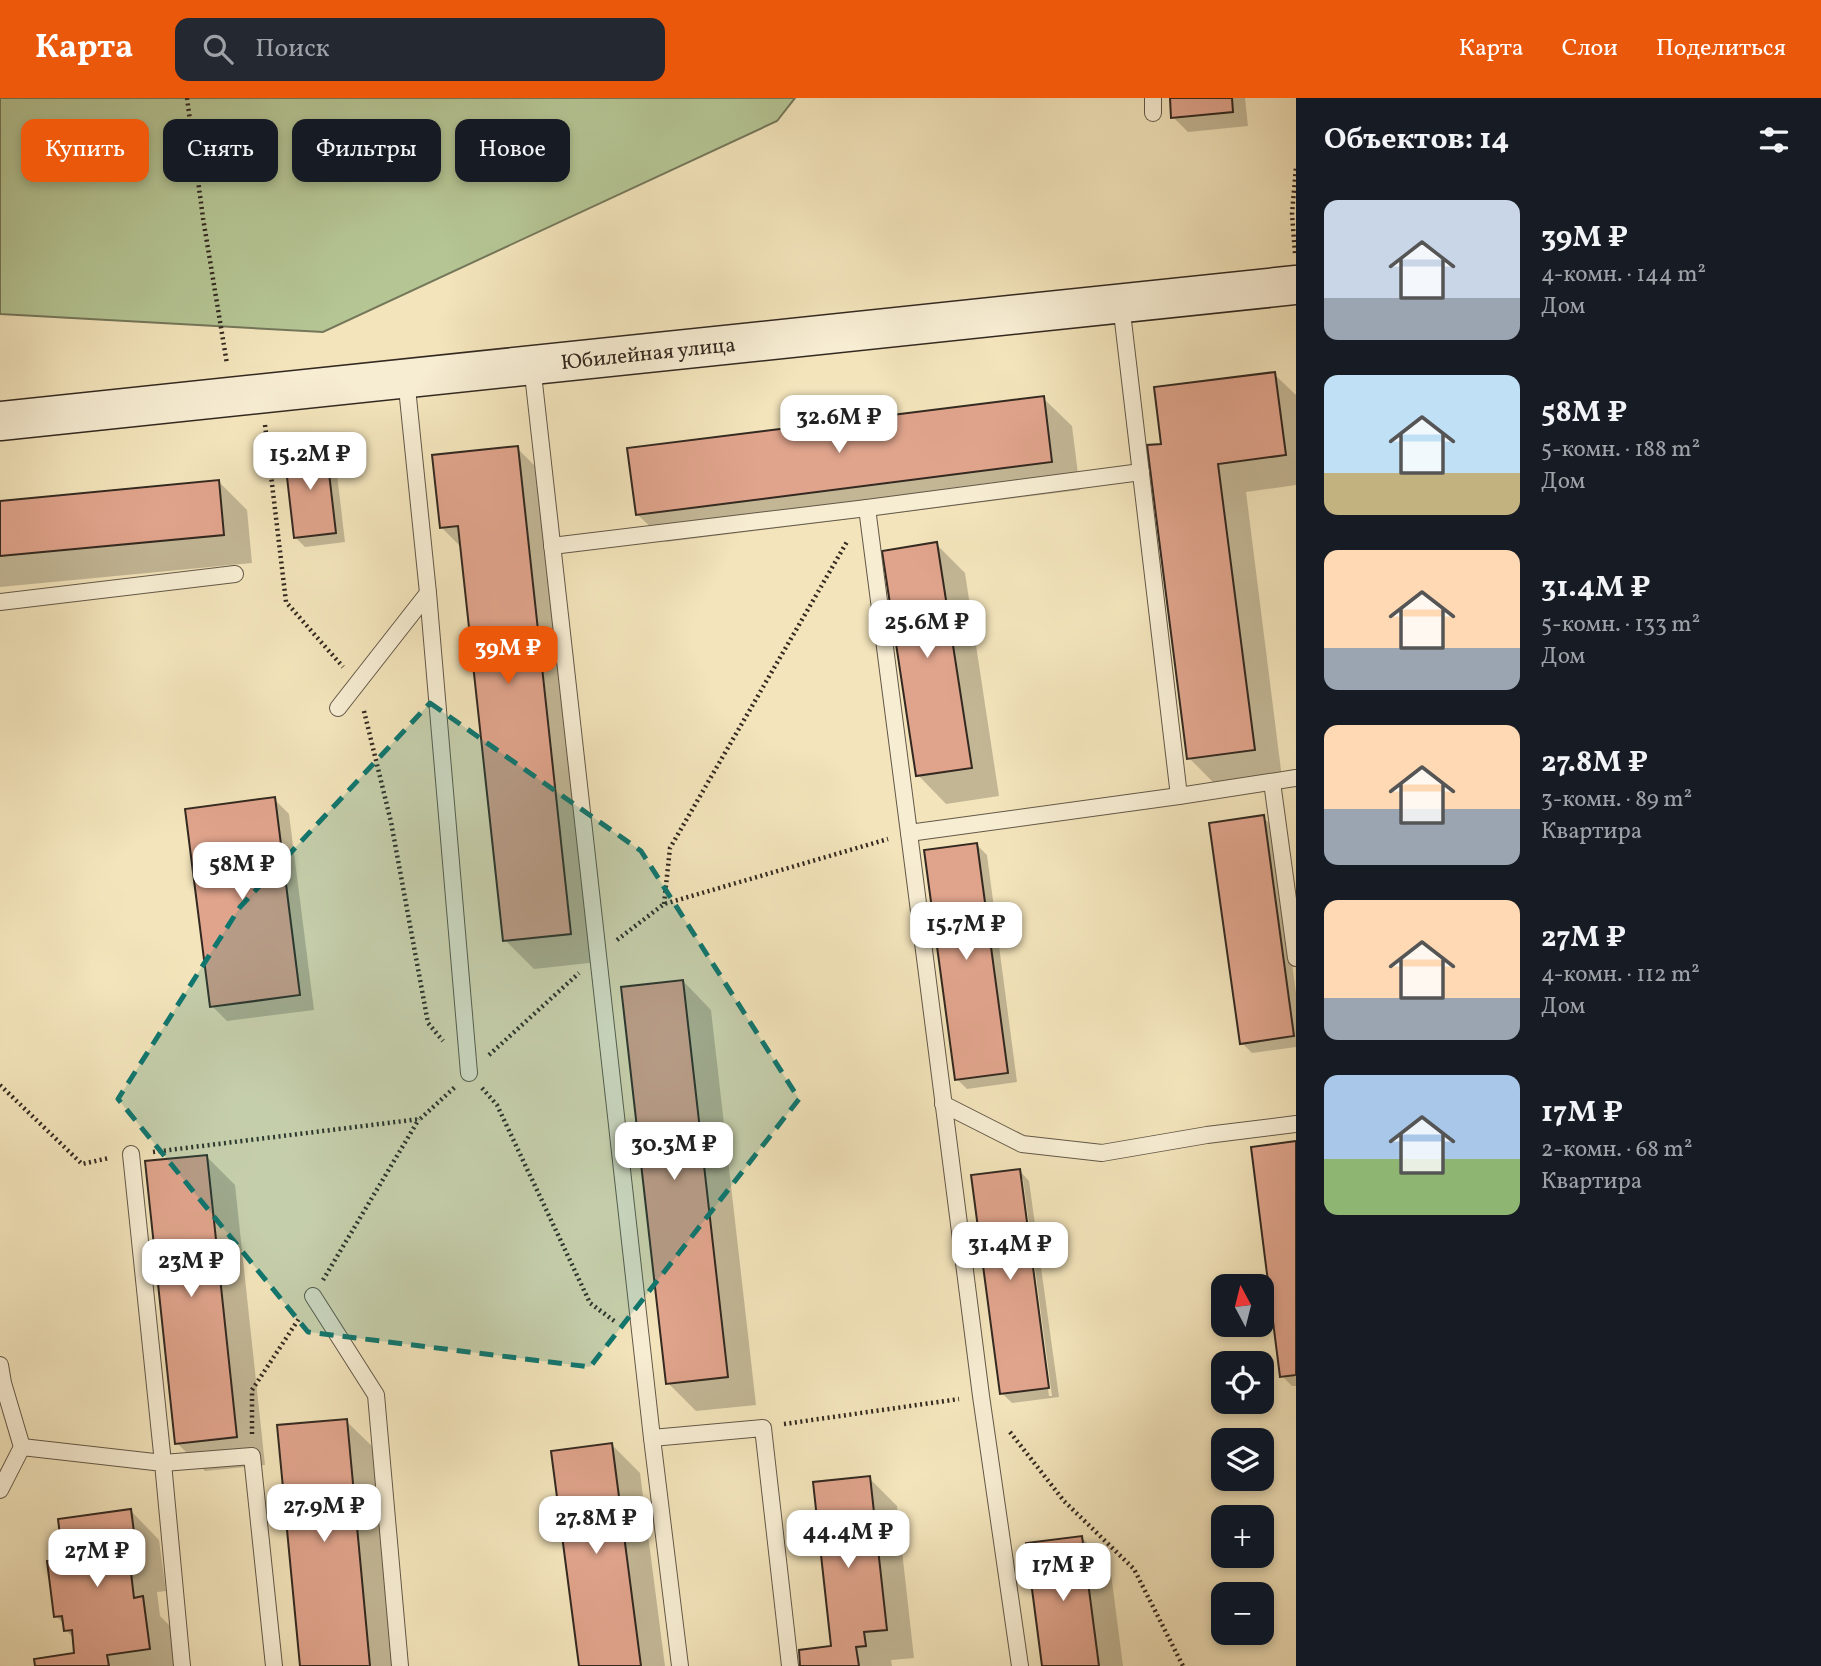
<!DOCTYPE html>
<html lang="ru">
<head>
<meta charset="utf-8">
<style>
	:root { --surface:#171b24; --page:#242831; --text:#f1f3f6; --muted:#9ea1a6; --accent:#ea580c }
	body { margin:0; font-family:Vollkorn,serif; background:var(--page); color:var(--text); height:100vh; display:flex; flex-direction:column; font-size:26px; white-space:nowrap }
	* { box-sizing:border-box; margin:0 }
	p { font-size:23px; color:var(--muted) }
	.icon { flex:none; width:38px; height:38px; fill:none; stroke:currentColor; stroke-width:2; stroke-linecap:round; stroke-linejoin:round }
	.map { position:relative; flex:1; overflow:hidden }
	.sheet { display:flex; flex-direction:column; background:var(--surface); width:525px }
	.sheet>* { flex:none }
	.banner { position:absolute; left:21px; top:21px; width:665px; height:63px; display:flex; gap:14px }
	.needle { width:46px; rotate:353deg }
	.controls { position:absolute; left:1211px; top:1176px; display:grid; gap:14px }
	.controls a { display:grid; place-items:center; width:63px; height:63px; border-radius:14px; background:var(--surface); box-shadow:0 4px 10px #0003; font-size:35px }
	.price { position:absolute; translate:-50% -60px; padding:0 16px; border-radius:14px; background:#fff; color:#222; font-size:23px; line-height:46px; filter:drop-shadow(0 2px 4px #0008) }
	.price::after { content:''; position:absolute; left:50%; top:42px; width:21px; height:16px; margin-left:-10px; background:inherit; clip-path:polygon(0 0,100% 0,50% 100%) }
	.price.active { background:var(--accent); color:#fff }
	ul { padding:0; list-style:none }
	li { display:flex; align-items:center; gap:21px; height:175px; padding:0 28px }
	li span { display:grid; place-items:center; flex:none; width:196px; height:140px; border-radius:14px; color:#555 }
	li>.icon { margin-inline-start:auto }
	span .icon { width:84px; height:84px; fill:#fffc; stroke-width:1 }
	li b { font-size:30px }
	h2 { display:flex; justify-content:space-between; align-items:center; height:84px; padding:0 28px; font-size:30px }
	.chip { padding:0 24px; border-radius:14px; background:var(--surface); box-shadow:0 4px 10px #0003; font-size:24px; line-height:63px }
	.chip.active { background:var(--accent); color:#fff }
	header { display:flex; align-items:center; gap:42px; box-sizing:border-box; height:98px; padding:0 35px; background:var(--accent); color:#fff }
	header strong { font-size:33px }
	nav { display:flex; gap:38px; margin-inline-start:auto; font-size:24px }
	.search { width:490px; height:63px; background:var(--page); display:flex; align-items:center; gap:18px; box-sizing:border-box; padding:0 24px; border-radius:14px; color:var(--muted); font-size:26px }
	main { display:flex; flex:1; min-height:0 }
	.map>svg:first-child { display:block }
</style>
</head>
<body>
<header>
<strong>Карта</strong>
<div class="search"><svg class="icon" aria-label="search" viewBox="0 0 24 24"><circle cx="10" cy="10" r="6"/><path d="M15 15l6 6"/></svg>Поиск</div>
<nav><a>Карта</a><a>Слои</a><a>Поделиться</a></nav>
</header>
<main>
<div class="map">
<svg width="1296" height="1568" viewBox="0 0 1296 1568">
	<rect width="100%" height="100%" fill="#f3e4bb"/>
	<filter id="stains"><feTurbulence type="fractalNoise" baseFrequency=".00286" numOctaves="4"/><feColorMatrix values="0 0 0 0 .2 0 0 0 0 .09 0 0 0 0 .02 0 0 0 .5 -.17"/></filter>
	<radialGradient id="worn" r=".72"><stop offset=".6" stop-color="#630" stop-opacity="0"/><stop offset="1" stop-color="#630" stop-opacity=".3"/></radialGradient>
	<!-- green -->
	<polygon fill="#b5c594" stroke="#74775a" stroke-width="2" points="0,0 795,0 777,23 323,234 0,216"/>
	<!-- shadow -->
	<g fill="#0003" fill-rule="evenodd">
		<polygon points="1171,0 1245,0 1248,28 1188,34 1173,19"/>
		<polygon points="1274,276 1296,297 1296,387 1246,394 1282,680 1218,689 1189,660 1163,347"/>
		<polygon points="1043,300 1072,328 1080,392 666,444 637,416"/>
		<polygon points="517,350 545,378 598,864 534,871 505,842 463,451 441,429"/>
		<polygon points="325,351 335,360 345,444 305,449 295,439"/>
		<polygon points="219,384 247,412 252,465 0,489 0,404"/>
		<polygon points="936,446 965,475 999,698 946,706 918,677"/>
		<polygon points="274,701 289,716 314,912 227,923 212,908"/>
		<polygon points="1263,719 1273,729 1296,895 1296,949 1252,955 1242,945"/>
		<polygon points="977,747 987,757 1017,984 967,991 957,981"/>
		<polygon points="683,883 711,912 756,1307 696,1313 668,1285"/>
		<polygon points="1296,1045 1296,1288 1292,1288 1282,1278 1253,1050"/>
		<polygon points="206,1058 235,1087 265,1367 205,1373 177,1345"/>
		<path d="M1020 1073 1029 1083 1059 1299 1012 1305 1002 1295ZM1020 1081H1023L1052 1298H1049Z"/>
		<polygon points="346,1323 375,1351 395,1568 302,1568"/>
		<polygon points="612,1347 640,1375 665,1568 581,1568"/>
		<polygon points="869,1380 897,1408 914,1560 891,1562 892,1568 802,1568 833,1550"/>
		<polygon points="131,1413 159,1442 166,1493 157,1494 160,1518 171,1529 176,1568 37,1568 76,1557 74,1541 66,1532 66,1528 56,1518 55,1464 63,1447"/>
		<polygon points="1082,1440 1110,1468 1123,1568 1044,1568"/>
	</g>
	<!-- building -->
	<g fill="#e0a48c" stroke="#332920" stroke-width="2">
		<polygon points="1170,0 1232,0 1233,14 1171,20"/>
		<polygon points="1275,274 1286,357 1218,366 1255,652 1187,661 1147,347 1161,346 1154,289"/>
		<polygon points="1044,298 1052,364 636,417 627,350"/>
		<polygon points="518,348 571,836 503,843 458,428 440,430 432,357"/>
		<polygon points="326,349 336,435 294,440 284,353"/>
		<polygon points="219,382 224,437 0,458 0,403"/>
		<polygon points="937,444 972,670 916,678 882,453"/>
		<polygon points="275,699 300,897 210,909 185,711"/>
		<polygon points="1264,717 1294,938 1240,946 1209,725"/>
		<polygon points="977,745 1008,975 955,982 924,752"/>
		<polygon points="683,882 728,1279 666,1286 621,889"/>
		<polygon points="1296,1043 1296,1277 1280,1279 1251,1049"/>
		<polygon points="207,1057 237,1339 175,1346 145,1063"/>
		<polygon points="1020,1071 1049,1290 1000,1296 971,1077"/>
		<polygon points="347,1321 370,1568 300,1568 277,1327"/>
		<polygon points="612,1345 641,1568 579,1568 551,1353"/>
		<polygon points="870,1378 887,1532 864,1534 866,1548 856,1549 859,1568 800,1568 799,1552 831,1548 813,1384"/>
		<polygon points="131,1411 138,1465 130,1466 134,1500 143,1498 150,1551 107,1557 109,1568 35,1568 34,1561 74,1555 72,1532 64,1533 62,1518 54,1519 47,1463 53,1462 51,1447 61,1446 58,1421"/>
		<polygon points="1082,1438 1099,1568 1042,1568 1026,1445"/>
	</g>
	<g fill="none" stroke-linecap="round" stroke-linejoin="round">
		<defs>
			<g id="lane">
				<polyline points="1153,0 1153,15"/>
				<polyline points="1121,206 1179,698 1296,680"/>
				<polyline points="532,267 652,1340 680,1568"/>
				<polyline points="1141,374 867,410 909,735 1179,698"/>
				<polyline points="552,448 867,410"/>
				<polyline points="428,495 469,975"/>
				<polyline points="0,504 235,476"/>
				<polyline points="338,610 428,495 406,280"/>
				<polyline points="1272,684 1296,860"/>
				<polyline points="909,735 981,1298 1020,1568"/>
				<polyline points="943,1006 1022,1046 1102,1055 1207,1037 1296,1026"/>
				<polyline points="131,1056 163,1365 252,1358 274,1568"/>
				<polyline points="313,1198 376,1297 400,1568"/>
				<polyline points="0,1267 3,1285 22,1349 0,1392"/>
				<polyline points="652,1340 763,1330 790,1568"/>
				<polyline points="22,1349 163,1365 182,1568"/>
			</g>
			<polyline id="secondary" points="0,323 1296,187"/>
		</defs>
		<!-- lane casing -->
		<use href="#lane" stroke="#635847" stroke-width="18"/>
		<!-- secondary casing -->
		<use href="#secondary" stroke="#332920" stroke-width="41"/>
		<!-- path -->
		<g stroke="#332920" stroke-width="4.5" stroke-dasharray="2 3.5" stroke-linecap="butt">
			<polyline points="187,0 203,120 227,266"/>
			<polyline points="1295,155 1292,116 1296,69"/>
			<polyline points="265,327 286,504 343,569"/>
			<polyline points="364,613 391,724 428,925 443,943"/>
			<polyline points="664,806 670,750 848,442"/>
			<polyline points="617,842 664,806 888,741"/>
			<polyline points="489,957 579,875"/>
			<polyline points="0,987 82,1066 109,1060"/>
			<polyline points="482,990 497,1007 590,1205 617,1225"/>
			<polyline points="153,1054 420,1021 455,989"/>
			<polyline points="323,1182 419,1021"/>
			<polyline points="784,1326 959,1301"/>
			<polyline points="1010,1334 1064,1403 1134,1471 1183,1568"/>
			<polyline points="252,1336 252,1292 300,1219"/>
		</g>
		<!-- lane -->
		<use href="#lane" stroke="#f7edd3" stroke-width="16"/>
		<!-- secondary -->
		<use href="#secondary" stroke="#f7edd3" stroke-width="38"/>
	</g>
	<!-- marked area -->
	<path fill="#0f766e" fill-opacity="0.2" stroke="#0f766e" stroke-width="5" stroke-dasharray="14 9" stroke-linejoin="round" d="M430 605 641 753 799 1001 590 1269 308 1234 118 1001 240 809Z"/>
	<g text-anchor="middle" stroke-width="6" stroke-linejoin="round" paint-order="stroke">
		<!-- street labels -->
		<g font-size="21" fill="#332920" stroke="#f7edd3">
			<text transform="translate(648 255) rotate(-6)" y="7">Юбилейная улица</text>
		</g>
	</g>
	<rect width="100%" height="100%" filter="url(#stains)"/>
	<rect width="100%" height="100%" fill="url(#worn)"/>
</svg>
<div class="controls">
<a><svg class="needle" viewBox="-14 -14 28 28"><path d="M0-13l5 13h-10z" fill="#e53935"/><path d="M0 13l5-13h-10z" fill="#9ea1a6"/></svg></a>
<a><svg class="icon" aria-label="locate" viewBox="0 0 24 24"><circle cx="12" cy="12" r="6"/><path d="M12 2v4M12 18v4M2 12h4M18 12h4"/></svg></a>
<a><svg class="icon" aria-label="layers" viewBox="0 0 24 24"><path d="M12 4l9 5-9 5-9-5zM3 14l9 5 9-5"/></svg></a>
<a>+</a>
<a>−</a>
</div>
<b class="price" style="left:839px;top:357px">32.6M ₽</b>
<b class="price" style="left:310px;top:394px">15.2M ₽</b>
<b class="price" style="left:927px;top:562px">25.6M ₽</b>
<b class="price active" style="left:508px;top:588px">39M ₽</b>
<b class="price" style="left:242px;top:804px">58M ₽</b>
<b class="price" style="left:966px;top:864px">15.7M ₽</b>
<b class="price" style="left:674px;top:1084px">30.3M ₽</b>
<b class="price" style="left:1010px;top:1184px">31.4M ₽</b>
<b class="price" style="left:191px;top:1201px">23M ₽</b>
<b class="price" style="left:324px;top:1446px">27.9M ₽</b>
<b class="price" style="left:596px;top:1458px">27.8M ₽</b>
<b class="price" style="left:848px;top:1472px">44.4M ₽</b>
<b class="price" style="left:97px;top:1491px">27M ₽</b>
<b class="price" style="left:1063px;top:1505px">17M ₽</b>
<div class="banner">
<a class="chip active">Купить</a>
<a class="chip">Снять</a>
<a class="chip">Фильтры</a>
<a class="chip">Новое</a>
</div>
</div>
<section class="sheet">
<h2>Объектов: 14<svg class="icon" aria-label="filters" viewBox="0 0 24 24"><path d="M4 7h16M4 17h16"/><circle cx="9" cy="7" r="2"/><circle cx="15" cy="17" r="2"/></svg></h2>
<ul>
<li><span style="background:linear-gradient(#c9d6e8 70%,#9aa5b1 0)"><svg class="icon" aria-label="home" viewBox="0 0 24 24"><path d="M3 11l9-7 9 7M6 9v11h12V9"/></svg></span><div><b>39M ₽</b><p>4-комн. · 144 m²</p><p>Дом</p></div></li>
<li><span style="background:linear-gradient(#bfe0f5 70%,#c2b280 0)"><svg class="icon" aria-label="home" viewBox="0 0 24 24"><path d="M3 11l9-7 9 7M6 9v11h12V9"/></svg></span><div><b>58M ₽</b><p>5-комн. · 188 m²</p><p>Дом</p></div></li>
<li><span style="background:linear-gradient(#ffd9b3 70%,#9aa5b1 0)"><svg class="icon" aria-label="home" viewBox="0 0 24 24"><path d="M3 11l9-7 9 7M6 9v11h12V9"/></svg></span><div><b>31.4M ₽</b><p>5-комн. · 133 m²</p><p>Дом</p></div></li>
<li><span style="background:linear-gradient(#ffd9b3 60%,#9aa5b1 0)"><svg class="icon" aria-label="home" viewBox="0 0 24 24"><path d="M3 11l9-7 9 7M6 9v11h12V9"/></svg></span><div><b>27.8M ₽</b><p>3-комн. · 89 m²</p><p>Квартира</p></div></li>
<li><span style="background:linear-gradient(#ffd9b3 70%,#9aa5b1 0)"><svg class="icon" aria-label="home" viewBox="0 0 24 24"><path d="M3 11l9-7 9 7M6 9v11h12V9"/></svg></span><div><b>27M ₽</b><p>4-комн. · 112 m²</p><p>Дом</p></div></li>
<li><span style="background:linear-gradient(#a9c7e8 60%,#8fb573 0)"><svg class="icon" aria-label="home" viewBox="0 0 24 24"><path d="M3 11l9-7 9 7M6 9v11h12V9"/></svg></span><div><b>17M ₽</b><p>2-комн. · 68 m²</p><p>Квартира</p></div></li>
</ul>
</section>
</main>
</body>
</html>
